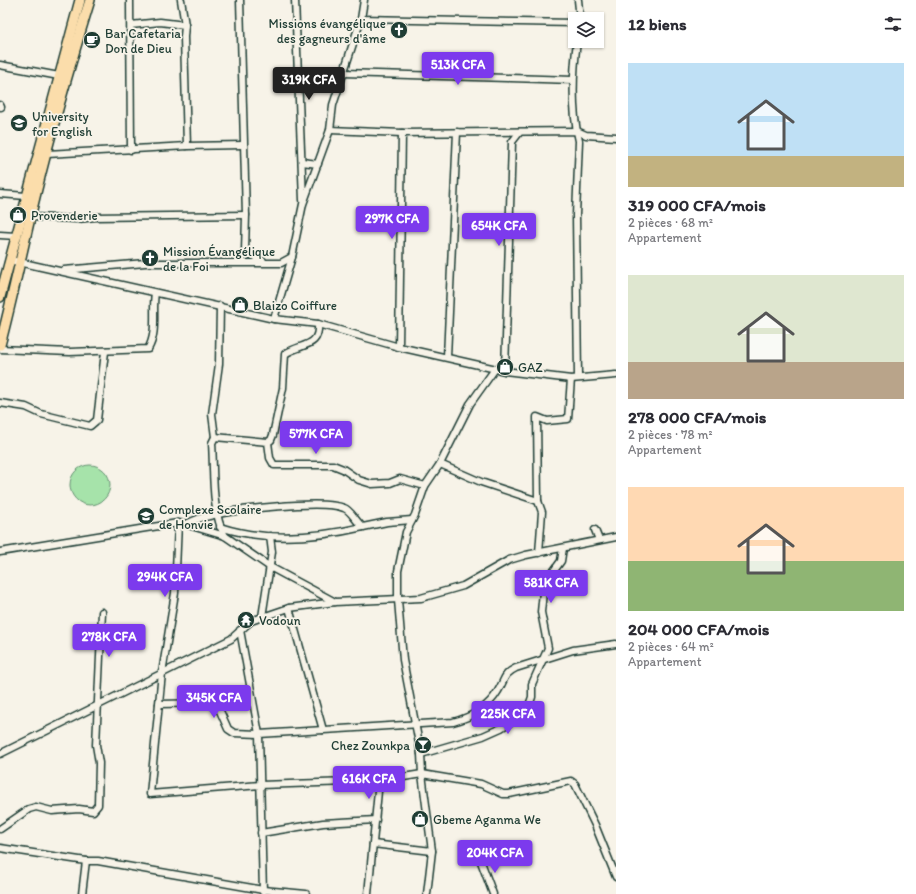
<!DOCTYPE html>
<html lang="fr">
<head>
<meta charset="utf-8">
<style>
	:root { --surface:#fff; --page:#f7f7f7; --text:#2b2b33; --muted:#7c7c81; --accent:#7c3aed }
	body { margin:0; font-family:Itim,sans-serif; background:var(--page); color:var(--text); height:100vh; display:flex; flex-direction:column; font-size:15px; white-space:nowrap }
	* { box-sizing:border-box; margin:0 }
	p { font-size:13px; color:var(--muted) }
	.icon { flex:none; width:22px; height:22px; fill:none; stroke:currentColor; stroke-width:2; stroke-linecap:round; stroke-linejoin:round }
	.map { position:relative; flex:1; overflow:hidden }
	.panel { display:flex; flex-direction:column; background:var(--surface); width:300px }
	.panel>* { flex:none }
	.controls { position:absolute; left:568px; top:12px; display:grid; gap:8px }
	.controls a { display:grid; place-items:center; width:36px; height:36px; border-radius:0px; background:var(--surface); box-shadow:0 1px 3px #0004; font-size:20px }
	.price { position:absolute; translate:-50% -34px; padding:0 9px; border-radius:4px; background:var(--accent); color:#fff; font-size:13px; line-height:26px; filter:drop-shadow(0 1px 2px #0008) }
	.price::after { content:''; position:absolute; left:50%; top:24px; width:12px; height:9px; margin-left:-6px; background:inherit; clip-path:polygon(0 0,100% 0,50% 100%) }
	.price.on { background:#222; color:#fff }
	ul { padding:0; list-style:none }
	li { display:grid; align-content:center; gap:8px; height:212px; padding:0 12px }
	li span { display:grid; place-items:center; height:124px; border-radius:0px; color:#555 }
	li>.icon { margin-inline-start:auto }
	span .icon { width:72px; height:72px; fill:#fffc; stroke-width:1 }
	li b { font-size:17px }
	h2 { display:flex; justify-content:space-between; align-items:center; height:48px; padding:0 12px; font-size:17px }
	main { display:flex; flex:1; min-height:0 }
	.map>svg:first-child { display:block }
</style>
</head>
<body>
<main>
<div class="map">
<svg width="616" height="894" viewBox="0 0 616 894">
	<rect width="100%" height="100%" fill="#f7f3e8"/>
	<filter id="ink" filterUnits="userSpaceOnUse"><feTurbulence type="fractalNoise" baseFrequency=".025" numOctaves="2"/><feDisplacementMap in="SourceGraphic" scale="8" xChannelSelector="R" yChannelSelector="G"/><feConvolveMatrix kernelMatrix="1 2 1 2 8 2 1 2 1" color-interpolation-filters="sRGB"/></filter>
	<g filter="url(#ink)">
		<!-- green -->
		<circle fill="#a6e3aa" stroke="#62906f" cx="90" cy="485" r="20"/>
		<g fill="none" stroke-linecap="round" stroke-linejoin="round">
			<defs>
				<g id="minor">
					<polyline points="130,0 131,150"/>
					<polyline points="181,0 185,25 184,37 187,146"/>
					<polyline points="240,0 246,215 245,251 240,262"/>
					<polyline points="295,0 303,200"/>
					<polyline points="578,0 580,19"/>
					<polyline points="361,19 575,23"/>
					<polyline points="131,25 160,22 185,25"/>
					<path d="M577 41C573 73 571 109 579 141L576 215 578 377"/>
					<polyline points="0,65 59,76"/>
					<polyline points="344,73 573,80"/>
					<polyline points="0,105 1,107"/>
					<polyline points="330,130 402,133 577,131 586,135 616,137"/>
					<polyline points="47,154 187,146 243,145"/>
					<polyline points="302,162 318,164"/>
					<polyline points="0,194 26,196"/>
					<polyline points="31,217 78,219 95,217 246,215"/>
					<polyline points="0,235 16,236"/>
					<polyline points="245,251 263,261"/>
					<polyline points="10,260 274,319 318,324 399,347 505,371 571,379 616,375"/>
					<polyline points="64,270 145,263 281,263 292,257"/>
					<path d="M220 306 219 364 212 414 215 437 212 443C214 471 211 512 225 536"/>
					<polyline points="274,319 292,257 303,204 330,130 333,105 361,19 364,0"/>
					<polyline points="399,347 402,133"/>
					<path d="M0 349 70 352 148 349C158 333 152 310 155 293"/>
					<polyline points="447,357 457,132"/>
					<polyline points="505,371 512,142 519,133"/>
					<polyline points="0,403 26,407 41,414 90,426 97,420 105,352"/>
					<polyline points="215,437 268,442 270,458 274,465 333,465 343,469 359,480 372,484 390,483 400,479 425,486"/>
					<path d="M268 442 271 440 273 435 283 388 285 354C301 343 320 348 318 324"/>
					<polyline points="440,464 481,482 538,501"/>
					<polyline points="178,523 175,593 162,673 150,794 260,785 379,781 422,774 481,784 503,794 509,794 571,781 575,784 595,825 616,877"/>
					<path d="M185 524C192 522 198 518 205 517 230 510 322 499 344 508 351 510 356 522 363 527L387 522 412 520"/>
					<path d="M220 527C266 542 316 538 363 527"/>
					<polyline points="595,530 599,540"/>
					<polyline points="0,552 146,528 178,523 185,524 225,536 270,567 335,602"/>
					<polyline points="539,553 542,512 538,501 537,417 547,421 568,419 571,379"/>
					<polyline points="289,608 323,730"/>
					<polyline points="262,617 272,552 270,536"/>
					<polyline points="240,630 259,734 263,892"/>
					<path d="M159 704 210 703 220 711 228 729 234 733 259 734 453 722C472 717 488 708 498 691 505 680 503 674 516 668L573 650 616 644"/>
					<polyline points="0,754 231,639 251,621 289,608 335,602 421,598 463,586 509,560 526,555 616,537"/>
					<polyline points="421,754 483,736 501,728 527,711 532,697 532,684 548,648 541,612 543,592 545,583 561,561 563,548"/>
					<polyline points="0,829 29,809 36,807 52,811 79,809 93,811 98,805 99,763 96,745 102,612"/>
					<polyline points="261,833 323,823 376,820"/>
					<polyline points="373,844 432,851"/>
					<polyline points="0,848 86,861 98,861 263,890 306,894"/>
					<polyline points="480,859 493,894"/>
					<polyline points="82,894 86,861"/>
					<polyline points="368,894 379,781"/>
					<polyline points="427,894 432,851 422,774 421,754 403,660 398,600 398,571 406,532 415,515 425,486 440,464 470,404 495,369"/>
				</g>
				<g id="primary">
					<polyline points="0,297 80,0"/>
					<path d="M0 345C13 296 23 246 35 197 51 131 70 65 90 0"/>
				</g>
			</defs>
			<!-- minor casing -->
			<use href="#minor" stroke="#1f3d34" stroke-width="9"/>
			<!-- primary casing -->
			<use href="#primary" stroke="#1f3d34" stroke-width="12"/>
			<!-- minor -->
			<use href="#minor" stroke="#f7f3e8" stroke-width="6"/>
			<!-- primary -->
			<use href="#primary" stroke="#fbddab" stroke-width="9"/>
		</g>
	</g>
	<!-- icons -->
	<defs>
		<symbol id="church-disc" viewBox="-11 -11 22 22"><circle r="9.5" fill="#1f3d34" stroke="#f7f3e8"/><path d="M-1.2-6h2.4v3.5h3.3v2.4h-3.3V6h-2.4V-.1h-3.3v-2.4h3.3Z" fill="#fff"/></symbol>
		<symbol id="cafe-disc" viewBox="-11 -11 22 22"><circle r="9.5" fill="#1f3d34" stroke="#f7f3e8"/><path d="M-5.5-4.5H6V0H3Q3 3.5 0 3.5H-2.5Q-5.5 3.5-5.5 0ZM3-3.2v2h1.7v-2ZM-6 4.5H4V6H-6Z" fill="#fff"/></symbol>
		<symbol id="university-disc" viewBox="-11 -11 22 22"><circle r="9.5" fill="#1f3d34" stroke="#f7f3e8"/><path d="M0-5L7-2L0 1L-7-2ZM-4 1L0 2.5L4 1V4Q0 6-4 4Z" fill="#fff"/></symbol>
		<symbol id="shop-disc" viewBox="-11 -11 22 22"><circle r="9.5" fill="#1f3d34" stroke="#f7f3e8"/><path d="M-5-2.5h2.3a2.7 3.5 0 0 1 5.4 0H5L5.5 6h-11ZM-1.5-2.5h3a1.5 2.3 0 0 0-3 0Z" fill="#fff"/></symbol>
		<symbol id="school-disc" viewBox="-11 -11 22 22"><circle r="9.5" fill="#1f3d34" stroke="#f7f3e8"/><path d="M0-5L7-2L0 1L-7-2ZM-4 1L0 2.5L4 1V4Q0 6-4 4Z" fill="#fff"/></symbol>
		<symbol id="temple-disc" viewBox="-11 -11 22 22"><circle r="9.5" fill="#1f3d34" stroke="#f7f3e8"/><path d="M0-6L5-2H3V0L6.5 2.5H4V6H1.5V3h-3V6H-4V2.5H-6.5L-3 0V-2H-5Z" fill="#fff"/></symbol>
		<symbol id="bar-disc" viewBox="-11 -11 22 22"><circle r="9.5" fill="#1f3d34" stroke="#f7f3e8"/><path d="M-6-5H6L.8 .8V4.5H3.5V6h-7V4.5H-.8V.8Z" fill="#fff"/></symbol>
	</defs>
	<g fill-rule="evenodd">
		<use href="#church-disc" x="389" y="20" width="20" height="20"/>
		<use href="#cafe-disc" x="82" y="30" width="20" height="20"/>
		<use href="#university-disc" x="9" y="113" width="20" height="20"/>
		<use href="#shop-disc" x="8" y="205" width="20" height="20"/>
		<use href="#church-disc" x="140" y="248" width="20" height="20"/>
		<use href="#shop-disc" x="230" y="295" width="20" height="20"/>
		<use href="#shop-disc" x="495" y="357" width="20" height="20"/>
		<use href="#school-disc" x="136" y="506" width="20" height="20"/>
		<use href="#temple-disc" x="236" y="610" width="20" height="20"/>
		<use href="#bar-disc" x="413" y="735" width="20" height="20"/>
		<use href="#shop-disc" x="410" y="809" width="20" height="20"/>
	</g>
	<g text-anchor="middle" stroke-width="3.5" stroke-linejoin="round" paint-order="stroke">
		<!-- poi labels -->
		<g font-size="13" fill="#1f3d34" stroke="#f7f3e8" text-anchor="start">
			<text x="386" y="28" text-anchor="end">Missions évangélique<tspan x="386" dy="15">des gagneurs d'âme</tspan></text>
			<text x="105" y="38">Bar Cafetaria<tspan x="105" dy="15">Don de Dieu</tspan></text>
			<text x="32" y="121">University<tspan x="32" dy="15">for English</tspan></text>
			<text x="31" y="220">Provenderie</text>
			<text x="163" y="256">Mission Évangélique<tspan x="163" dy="15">de la Foi</tspan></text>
			<text x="253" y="310">Blaizo Coiffure</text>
			<text x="518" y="372">GAZ</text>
			<text x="159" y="514">Complexe Scolaire<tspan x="159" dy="15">de Honvie</tspan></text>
			<text x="259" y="625">Vodoun</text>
			<text x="410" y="750" text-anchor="end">Chez Zounkpa</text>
			<text x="433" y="824">Gbeme Aganma We</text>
		</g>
	</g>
</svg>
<div class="controls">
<a><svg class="icon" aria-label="layers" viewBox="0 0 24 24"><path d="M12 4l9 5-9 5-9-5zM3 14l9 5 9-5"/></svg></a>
</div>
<b class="price" style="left:458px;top:86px">513K CFA</b>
<b class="price on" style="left:309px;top:101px">319K CFA</b>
<b class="price" style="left:392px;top:240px">297K CFA</b>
<b class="price" style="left:499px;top:247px">654K CFA</b>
<b class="price" style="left:316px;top:455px">577K CFA</b>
<b class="price" style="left:165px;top:598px">294K CFA</b>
<b class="price" style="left:551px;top:604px">581K CFA</b>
<b class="price" style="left:109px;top:658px">278K CFA</b>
<b class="price" style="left:214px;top:719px">345K CFA</b>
<b class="price" style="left:508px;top:735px">225K CFA</b>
<b class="price" style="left:369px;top:800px">616K CFA</b>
<b class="price" style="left:495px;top:874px">204K CFA</b>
</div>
<section class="panel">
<h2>12 biens<svg class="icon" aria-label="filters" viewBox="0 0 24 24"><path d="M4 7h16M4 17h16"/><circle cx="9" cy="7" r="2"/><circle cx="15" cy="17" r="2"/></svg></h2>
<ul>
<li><span style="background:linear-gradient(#bfe0f5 75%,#c2b280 0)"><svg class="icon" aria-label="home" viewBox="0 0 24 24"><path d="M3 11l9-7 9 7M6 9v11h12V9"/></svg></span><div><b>319 000 CFA/mois</b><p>2 pièces · 68 m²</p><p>Appartement</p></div></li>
<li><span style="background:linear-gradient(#dfe7d0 70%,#b9a48a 0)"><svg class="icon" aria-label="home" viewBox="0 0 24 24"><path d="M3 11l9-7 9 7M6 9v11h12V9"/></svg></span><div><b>278 000 CFA/mois</b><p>2 pièces · 78 m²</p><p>Appartement</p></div></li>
<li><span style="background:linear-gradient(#ffd9b3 60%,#8fb573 0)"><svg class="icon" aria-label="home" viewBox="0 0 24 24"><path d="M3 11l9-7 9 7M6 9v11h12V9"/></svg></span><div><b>204 000 CFA/mois</b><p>2 pièces · 64 m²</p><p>Appartement</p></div></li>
</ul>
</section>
</main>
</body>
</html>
